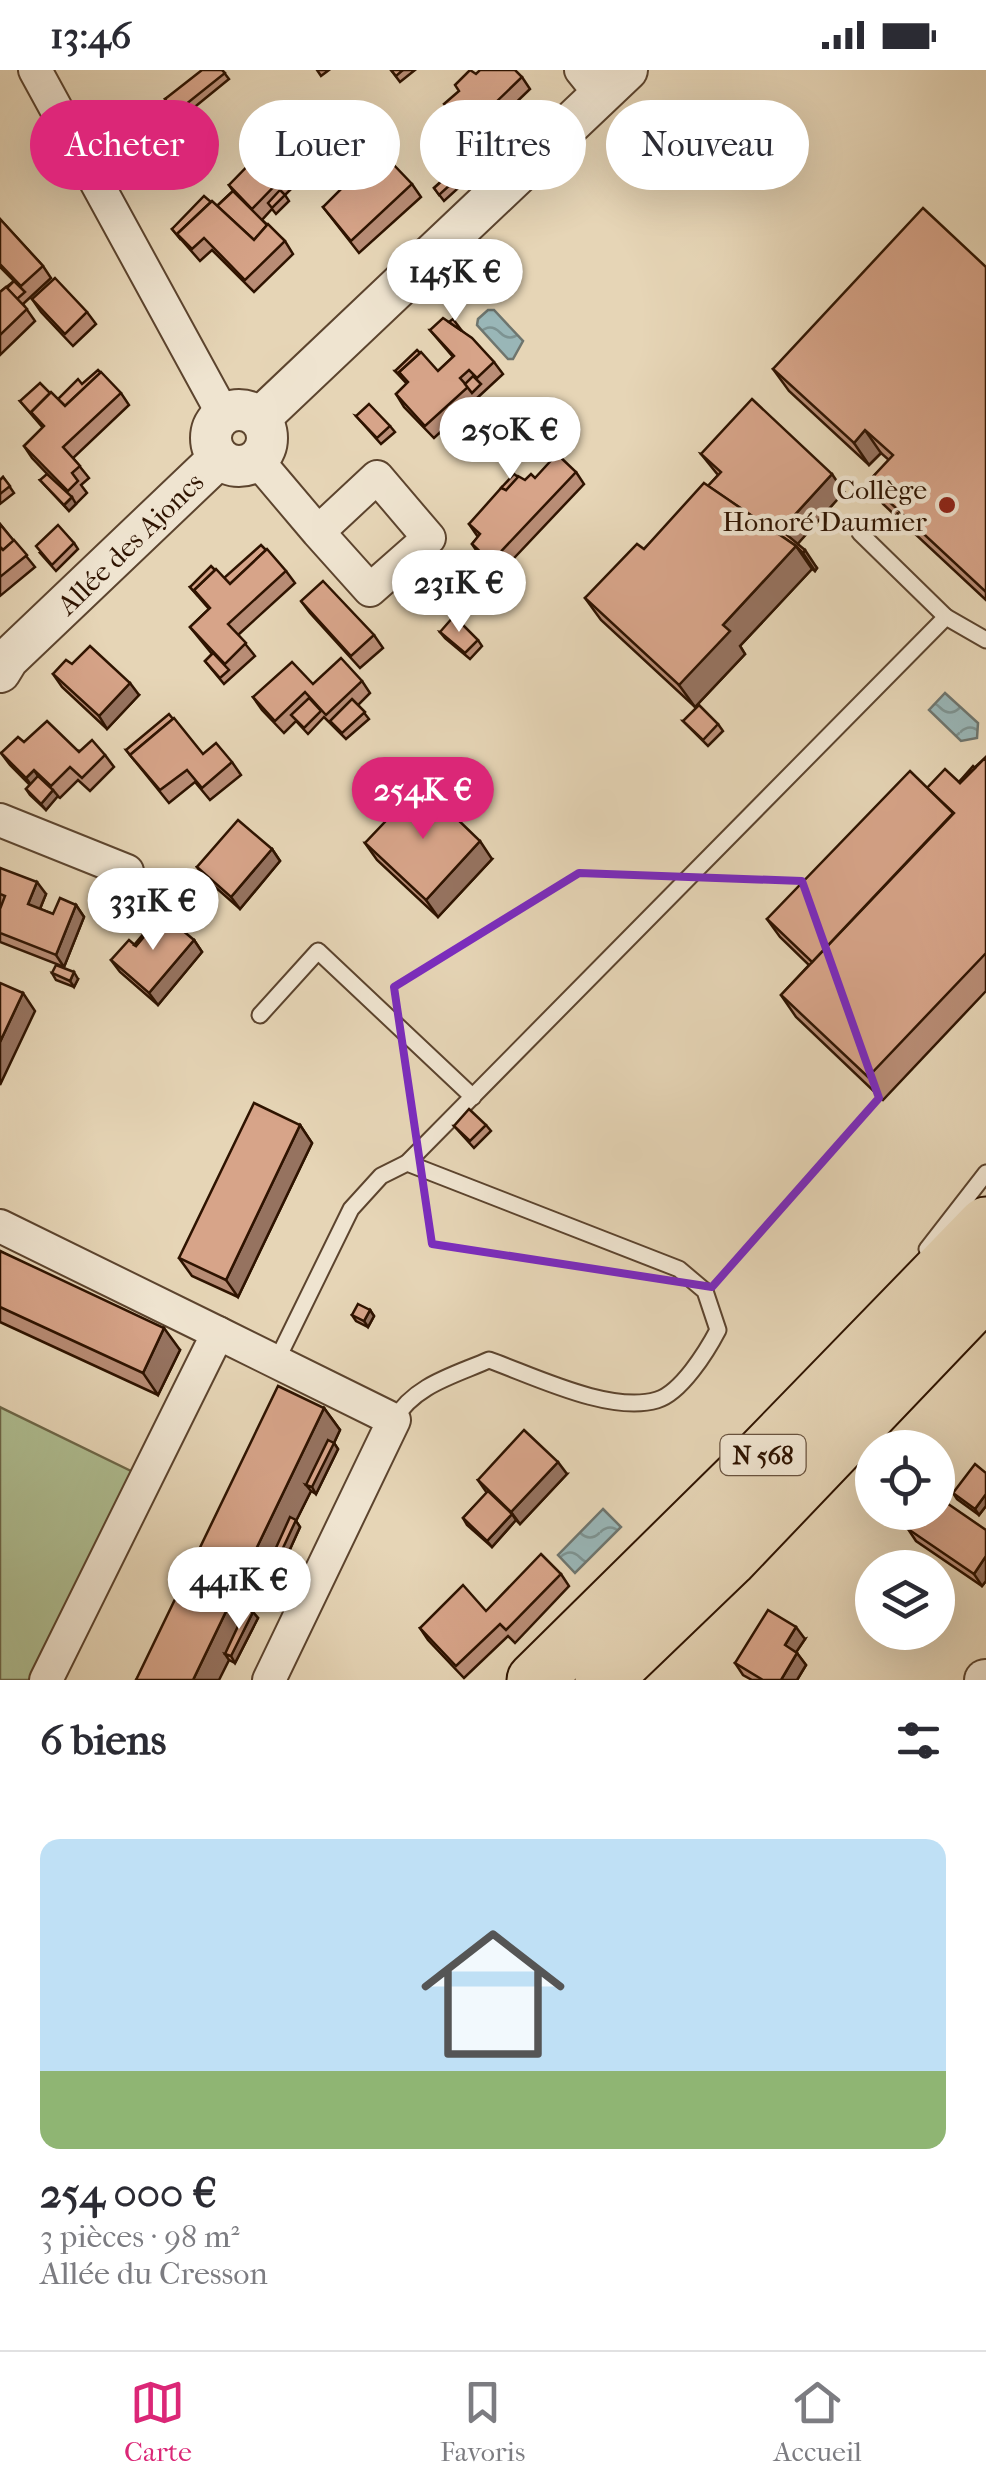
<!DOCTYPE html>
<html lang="fr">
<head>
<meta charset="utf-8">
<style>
	:root { --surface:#fff; --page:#f2f2f3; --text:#2b2b33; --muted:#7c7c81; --line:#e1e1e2; --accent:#db2777 }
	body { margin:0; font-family:"IM FELL French Canon",serif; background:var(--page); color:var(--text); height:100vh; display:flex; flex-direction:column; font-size:38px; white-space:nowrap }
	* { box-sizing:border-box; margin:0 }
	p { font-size:32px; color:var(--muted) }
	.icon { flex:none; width:55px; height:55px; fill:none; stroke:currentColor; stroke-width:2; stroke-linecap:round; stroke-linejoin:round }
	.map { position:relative; height:1610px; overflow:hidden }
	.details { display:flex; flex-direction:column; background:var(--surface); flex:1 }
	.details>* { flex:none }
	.guide { position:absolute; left:30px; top:30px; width:928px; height:90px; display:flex; gap:20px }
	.fabs { position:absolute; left:855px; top:1360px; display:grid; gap:20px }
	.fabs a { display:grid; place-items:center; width:100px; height:100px; border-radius:50%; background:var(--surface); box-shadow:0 10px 40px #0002; font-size:50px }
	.price { position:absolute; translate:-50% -85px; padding:0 22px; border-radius:35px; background:#fff; color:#222; font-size:32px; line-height:65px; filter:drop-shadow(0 2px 5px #0008) }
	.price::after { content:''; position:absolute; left:50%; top:60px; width:30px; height:22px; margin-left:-15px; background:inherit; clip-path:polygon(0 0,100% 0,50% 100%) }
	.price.current { background:var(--accent); color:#fff }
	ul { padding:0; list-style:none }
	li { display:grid; align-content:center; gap:20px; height:530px; padding:0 40px }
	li+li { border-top:2px solid var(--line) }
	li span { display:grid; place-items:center; height:310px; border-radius:20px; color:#555 }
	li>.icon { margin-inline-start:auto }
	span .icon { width:180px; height:180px; fill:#fffc; stroke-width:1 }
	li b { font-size:42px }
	h2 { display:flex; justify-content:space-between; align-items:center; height:120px; padding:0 40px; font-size:42px }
	.pill { padding:0 35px; border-radius:45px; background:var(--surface); box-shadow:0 10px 40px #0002; font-size:35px; line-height:90px }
	.pill.current { background:var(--accent); color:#fff }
	.status { display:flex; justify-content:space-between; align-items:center; height:70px; padding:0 50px; background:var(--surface); direction:ltr }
	.status svg { height:28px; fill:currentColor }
	.tab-bar { display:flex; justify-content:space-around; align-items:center; height:140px; border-top:2px solid var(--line); background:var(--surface); font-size:28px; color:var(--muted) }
	.tab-bar a { display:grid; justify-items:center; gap:5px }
	.tab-bar .current { color:var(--accent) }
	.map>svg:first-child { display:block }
</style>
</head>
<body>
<div class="status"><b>13:46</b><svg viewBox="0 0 49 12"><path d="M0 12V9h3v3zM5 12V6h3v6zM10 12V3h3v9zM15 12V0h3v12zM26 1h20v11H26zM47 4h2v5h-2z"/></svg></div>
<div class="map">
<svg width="986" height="1610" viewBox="0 0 986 1610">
	<defs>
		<pattern id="water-waves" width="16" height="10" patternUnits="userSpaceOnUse" patternTransform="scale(2.5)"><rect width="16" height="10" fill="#99b6b7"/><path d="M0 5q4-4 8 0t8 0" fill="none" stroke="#7d9392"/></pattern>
	</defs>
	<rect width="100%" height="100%" fill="#e6d5b6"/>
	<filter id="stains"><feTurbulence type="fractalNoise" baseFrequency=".002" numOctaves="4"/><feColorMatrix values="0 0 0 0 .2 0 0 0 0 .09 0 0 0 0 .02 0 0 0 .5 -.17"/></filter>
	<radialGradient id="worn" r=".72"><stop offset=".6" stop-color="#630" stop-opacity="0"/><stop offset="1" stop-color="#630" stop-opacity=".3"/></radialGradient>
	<!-- park -->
	<polygon fill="#afbe92" stroke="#6e6849" stroke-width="2.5" points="0,1337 133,1402 30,1610 0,1610"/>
	<!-- water -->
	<g fill="url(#water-waves)" stroke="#6e756e" stroke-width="2.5">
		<polygon points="488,240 494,240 523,271 513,289 508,289 477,255 478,249"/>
		<polygon points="945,623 978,653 977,668 961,671 929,640"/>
		<polygon points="603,1439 621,1457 575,1503 558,1485"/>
	</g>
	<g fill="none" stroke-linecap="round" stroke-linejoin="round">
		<defs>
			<g id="service">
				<polyline points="860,463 946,547"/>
				<polyline points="260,945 318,881 473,1027"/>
				<polyline points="407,1093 946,547 986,570"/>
				<polyline points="927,1179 986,1103"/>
				<path d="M276 1292 351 1139 381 1106 407 1093 679 1199 705 1221 718 1260C707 1281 681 1323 657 1330 610 1344 534 1306 489 1290 455 1305 414 1315 394 1350"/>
			</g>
			<g id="minor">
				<polyline points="35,0 223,344"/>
				<polyline points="581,0 601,25"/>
				<polyline points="257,390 318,462 377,407 429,468 370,520 318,462"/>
				<polyline points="0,750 127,801"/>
				<polyline points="0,1156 218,1263 46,1610"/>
				<polyline points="218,1263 394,1350 269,1610"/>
			</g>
			<g id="tertiary">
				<circle cx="239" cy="368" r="28"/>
				<polyline points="260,348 627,0"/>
				<polyline points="0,602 8,589 219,388"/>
				<polyline points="985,1610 986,1610"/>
			</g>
			<g id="trunk">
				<polyline points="535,1610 745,1403 986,1155"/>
				<polyline points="603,1610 729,1489 986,1220"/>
			</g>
		</defs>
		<!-- service casing -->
		<use href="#service" stroke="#5c442e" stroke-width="19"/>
		<!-- minor casing -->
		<use href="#minor" stroke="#5c442e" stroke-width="36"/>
		<!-- tertiary casing -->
		<use href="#tertiary" stroke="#5c442e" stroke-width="44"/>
		<!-- trunk casing -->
		<use href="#trunk" stroke="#2e1300" stroke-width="59"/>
		<!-- service -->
		<use href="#service" stroke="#efe4d0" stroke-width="15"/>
		<!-- minor -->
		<use href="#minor" stroke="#efe4d0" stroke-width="32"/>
		<!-- tertiary -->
		<use href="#tertiary" stroke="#efe4d0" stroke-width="40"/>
		<!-- trunk -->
		<use href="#trunk" stroke="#e6d5b6" stroke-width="55"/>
	</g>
	<!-- wall -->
	<g fill="#b98d76" stroke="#2e1300" stroke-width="2.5">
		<polygon points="222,0 229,9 180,49 165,29"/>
		<polygon points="317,0 329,0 321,6"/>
		<polygon points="391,0 415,0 400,12"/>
		<polygon points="476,4 522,7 530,19 467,80 441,48"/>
		<polygon points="153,47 176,77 143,101 122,73"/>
		<polygon points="494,75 498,82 444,131 434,118 470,85"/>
		<polygon points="288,102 296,114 285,125 289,131 276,144 272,139 262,150 285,171 293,184 254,222 212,180 200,191 172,159 211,132 217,136 233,121 229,115"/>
		<polygon points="374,111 412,114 421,127 359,183 323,137"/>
		<polygon points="0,149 43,196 51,208 23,234 35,251 0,285 0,222 14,211 0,197"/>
		<polygon points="986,197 986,530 883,434 868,412 889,390 881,383 869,395 789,321 773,299"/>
		<polygon points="32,229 87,242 96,254 73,276 41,242"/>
		<polygon points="430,260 462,261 494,292 503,304 434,368 404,337 396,324 407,314 395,301 438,301 453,287"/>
		<polygon points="82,314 121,323 129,335 73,388 89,408 81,415 87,423 69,441 40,410 51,408 32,388 24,376 43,358 20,331 58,329"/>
		<polygon points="356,346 390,356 395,362 381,374"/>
		<polygon points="701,384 844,422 797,474 817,498 815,501 812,499 740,576 745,584 695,637 601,550 585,528 644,479 708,416 718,405"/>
		<polygon points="576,402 584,414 499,504 480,486 472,474 478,467 469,454 525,410"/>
		<polygon points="3,407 14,423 0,434 0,410"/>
		<polygon points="0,454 35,497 0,526"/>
		<polygon points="74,473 78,479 56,501 40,483"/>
		<polygon points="286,501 295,513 238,565 255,586 224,614 205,591 212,584 190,557 209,539 190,517 224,508"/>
		<polygon points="301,531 374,565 383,578 360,598 310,543"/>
		<polygon points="440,562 478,570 482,576 470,589 445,568"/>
		<polygon points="72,594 139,625 107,659 62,617 53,604"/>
		<polygon points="362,611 370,623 358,635 369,649 346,669 324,647 308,664 296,651 284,663 262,640 253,627 313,614"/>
		<polygon points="683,651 718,654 723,661 708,676"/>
		<polygon points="24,672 105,685 114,697 90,721 78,710 60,728 57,726 46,740 30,725 26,719 30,715 10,695 1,683"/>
		<polygon points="126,680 203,684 232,692 241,705 210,730 195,712 169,733"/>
		<polygon points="986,687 986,921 883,1030 796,947 781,925 809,895 780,867 767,849 959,712"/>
		<polygon points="365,773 492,789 438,847 377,790"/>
		<polygon points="272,779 280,791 240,839 206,809 197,797"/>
		<polygon points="0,798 46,824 40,839 53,844 76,835 84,847 64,897 0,872"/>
		<polygon points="194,870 202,882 158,935 120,902 111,890 134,875"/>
		<polygon points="52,903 78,909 74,917 56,910"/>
		<polygon points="300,1055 312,1073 238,1227 192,1206 179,1188"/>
		<polygon points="486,1055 491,1061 474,1078 454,1056"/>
		<polygon points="0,1181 180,1280 158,1325 0,1252"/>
		<polygon points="370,1240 374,1246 368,1257 356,1251 352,1245"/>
		<polygon points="324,1338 340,1360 334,1373 338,1379 316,1424 311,1421 296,1451 300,1457 281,1499 274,1497 252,1542 258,1548 235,1593 229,1590 136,1610"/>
		<polygon points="986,1403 986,1436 979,1445 957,1429 953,1423"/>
		<polygon points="567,1404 520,1454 516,1450 492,1477 467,1455 463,1448 487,1423 478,1410"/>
		<polygon points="908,1459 986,1460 986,1511 982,1516 916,1471"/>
		<polygon points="561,1504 569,1516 515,1573 508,1566 464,1608 428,1570 420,1558 486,1541"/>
		<polygon points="805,1569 796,1582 806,1595 797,1610 752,1610 743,1605 735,1593"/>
	</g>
	<!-- shaded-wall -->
	<g fill="#967360" stroke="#2e1300" stroke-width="2.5">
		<polygon points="865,360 881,383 869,395 854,373"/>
		<polygon points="832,404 844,422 794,478 781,460"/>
		<polygon points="72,427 76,434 69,441 64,435"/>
		<polygon points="796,476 812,499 740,576 745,584 695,637 679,615 723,555"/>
		<polygon points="805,480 817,498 815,501 803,483"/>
		<polygon points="130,613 139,625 107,659 99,646"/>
		<polygon points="34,700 42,712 35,720 26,708"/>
		<polygon points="53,720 58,726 46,740 41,734"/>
		<polygon points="480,771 492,789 438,847 426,830"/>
		<polygon points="272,779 280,791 240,839 231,827"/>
		<polygon points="37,812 46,824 37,846 28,834"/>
		<polygon points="76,835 84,847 64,897 56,885"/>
		<polygon points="194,870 202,882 158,935 149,923"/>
		<polygon points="74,902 78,909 74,917 70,911"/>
		<polygon points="23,923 35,941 0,1015 0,972"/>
		<polygon points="300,1055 312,1073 238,1227 226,1210"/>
		<polygon points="370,1240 374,1246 368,1257 364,1251"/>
		<polygon points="164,1258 180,1280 158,1325 143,1303"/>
		<polygon points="324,1338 340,1360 334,1373 338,1379 316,1424 312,1417 306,1415 311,1421 296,1451 300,1457 281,1499 276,1493 270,1491 274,1497 231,1585 253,1542 258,1548 235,1593 231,1586 225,1584 229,1590 219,1610 193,1610"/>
		<polygon points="558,1392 567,1404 520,1454 511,1442"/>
		<polygon points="986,1424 986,1436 979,1445 975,1439"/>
		<polygon points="512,1444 516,1450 492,1477 487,1471"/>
		<polygon points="986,1486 986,1511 982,1516 974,1504"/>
		<polygon points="796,1557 805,1569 793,1587 785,1575"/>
		<polygon points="797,1583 806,1595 797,1610 781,1610"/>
	</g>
	<!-- building -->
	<g fill="#d7a489" stroke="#2e1300" stroke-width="2.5">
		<polygon points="202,0 222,0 225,3 175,43 165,29"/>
		<polygon points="391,0 403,0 396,6"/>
		<polygon points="470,0 476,4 480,0 515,0 522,7 459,68 445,51 452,44 444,34 459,21 455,15"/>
		<polygon points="449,40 452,44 445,51 449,57 441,48"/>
		<polygon points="153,47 171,70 138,95 122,73"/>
		<polygon points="488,69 494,75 439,125 434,118 454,100 451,95 462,77 470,85"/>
		<polygon points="264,79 288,102 252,139 229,115"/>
		<polygon points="392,93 412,114 351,171 323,137 362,98 374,111"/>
		<polygon points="280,120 285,125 272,138 268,133"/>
		<polygon points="233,121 267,155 254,170 217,136"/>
		<polygon points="204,126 211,132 177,164 181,170 172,159"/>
		<polygon points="212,131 254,170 268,154 285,171 245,210 204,168 192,179 177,164"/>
		<polygon points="923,138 986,197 986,522 868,412 893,385 865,360 854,373 773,299"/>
		<polygon points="0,149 43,196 21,216 0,194"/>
		<polygon points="55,208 87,242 65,264 32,229"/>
		<polygon points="14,211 25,222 17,229 7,218"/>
		<polygon points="6,217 27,239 0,265 0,222"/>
		<polygon points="443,248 472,268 494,292 477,308 469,300 460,308 468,317 425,356 396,324 408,312 399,302 421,282 438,301 454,286 430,260"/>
		<polygon points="453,249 462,261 449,252"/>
		<polygon points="417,280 420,283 399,302 403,308 395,301"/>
		<polygon points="98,300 101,303 65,336 58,329 78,309 82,314"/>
		<polygon points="101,302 121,323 63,377 80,396 72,403 78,411 68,421 24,376 44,356 31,342 51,322 65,336"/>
		<polygon points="473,306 481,314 472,323 465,314"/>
		<polygon points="40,313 50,323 31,342 35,348 20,331"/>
		<polygon points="752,329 832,404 781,460 805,480 803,483 796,476 708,416 721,402 701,384"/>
		<polygon points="369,334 390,356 377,368 356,346"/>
		<polygon points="557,384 576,402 491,492 472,474 480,464 469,454 502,417 506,420 518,406 525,410 531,404 535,408"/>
		<polygon points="47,404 72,427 64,435 40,410"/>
		<polygon points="514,404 518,407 506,420 501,418"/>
		<polygon points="3,407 10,416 0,424 0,410"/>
		<polygon points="704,413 796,476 723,555 730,561 679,615 585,528 637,474 644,479"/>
		<polygon points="0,454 14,471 3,480 0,477"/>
		<polygon points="58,455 74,473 52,495 36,476"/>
		<polygon points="14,470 27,485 0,507 0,477 3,480"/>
		<polygon points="261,475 266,480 230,514 224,508"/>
		<polygon points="267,479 286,501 228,554 246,573 225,594 190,557 210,538 194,520 216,499 230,514"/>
		<polygon points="211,496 215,500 194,520 198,526 190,517"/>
		<polygon points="323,511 374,565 351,586 301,531"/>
		<polygon points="454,546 478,570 465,583 440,562"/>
		<polygon points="90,576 130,613 99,646 53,604 66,590 72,594"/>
		<polygon points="213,583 229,600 220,608 205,591"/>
		<polygon points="341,588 362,611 326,645 305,622 275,651 253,627 292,592 313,614"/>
		<polygon points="309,628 321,641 304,658 291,645"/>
		<polygon points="352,629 365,642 342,663 330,651"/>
		<polygon points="699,635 718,654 703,670 683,651"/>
		<polygon points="169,644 173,649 130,685 135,691 126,680"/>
		<polygon points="174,648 203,684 216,673 232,692 202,718 187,700 160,720 130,685"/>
		<polygon points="47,651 79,682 92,670 105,685 82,708 70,697 51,716 34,700 26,708 1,683 18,667 24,672"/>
		<polygon points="986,687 986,883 868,1007 781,925 954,743 927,718 945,699 960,713"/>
		<polygon points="973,696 975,698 960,713 959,712"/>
		<polygon points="910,701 953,743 812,892 767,849"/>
		<polygon points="38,706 53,720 41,734 26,719"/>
		<polygon points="421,714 480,771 426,830 365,773"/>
		<polygon points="238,750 272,779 231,827 197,797"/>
		<polygon points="0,798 37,812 28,834 53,844 60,828 76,835 56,885 0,863 0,839 5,826 0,824"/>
		<polygon points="163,844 194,870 149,923 111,890 129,870 136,876"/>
		<polygon points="150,856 152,857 136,876 134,875"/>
		<polygon points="56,895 74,902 70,911 52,903"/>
		<polygon points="0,913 23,923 0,972"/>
		<polygon points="254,1033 300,1055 226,1210 179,1188"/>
		<polygon points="469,1039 486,1055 470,1071 454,1056"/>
		<polygon points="0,1181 164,1258 143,1303 0,1237"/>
		<polygon points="358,1234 370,1240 364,1251 352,1245"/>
		<polygon points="278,1316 324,1338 193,1610 136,1610"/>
		<polygon points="524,1360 558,1392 511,1442 478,1410"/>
		<polygon points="328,1370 334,1373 312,1417 306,1415"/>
		<polygon points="975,1394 986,1403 986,1424 975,1439 953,1423"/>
		<polygon points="488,1421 512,1444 487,1471 463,1448"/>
		<polygon points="938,1427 986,1460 986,1486 974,1504 908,1459 919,1442 938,1442"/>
		<polygon points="290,1447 296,1450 276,1493 270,1491"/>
		<polygon points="541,1484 561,1504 506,1560 500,1554 456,1596 420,1558 463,1515 486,1541"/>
		<polygon points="246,1539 253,1542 231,1586 225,1584"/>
		<polygon points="768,1540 796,1557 785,1575 797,1583 781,1610 763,1610 735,1593"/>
	</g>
	<!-- marked area -->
	<path fill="none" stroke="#7b2cbf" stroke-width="8" stroke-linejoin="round" d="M579 803 802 811 879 1028 712 1217 432 1174 394 917Z"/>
	<!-- markers -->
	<circle fill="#8f2418" stroke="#efe4d0" stroke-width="4" cx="947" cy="435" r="10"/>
	<g text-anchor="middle" stroke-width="9" stroke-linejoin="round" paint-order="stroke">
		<!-- shield labels -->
		<rect fill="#efe4d0" stroke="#68523e" stroke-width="2.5" x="720.5" y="1365" width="85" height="40" rx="8"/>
		<g font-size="25" font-weight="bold" fill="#2e1300">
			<text x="763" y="1394">N 568</text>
		</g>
		<!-- poi labels -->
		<g font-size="28" fill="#2e1300" stroke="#efe4d0" text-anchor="end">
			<text x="927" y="429">Collège<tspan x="927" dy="32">Honoré Daumier</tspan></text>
		</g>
		<!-- street labels -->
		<g font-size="28" fill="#2e1300" stroke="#efe4d0">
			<text transform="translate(130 473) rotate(-44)" y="10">Allée des Ajoncs</text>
		</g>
	</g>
	<rect width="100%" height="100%" filter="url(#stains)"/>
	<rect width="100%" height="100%" fill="url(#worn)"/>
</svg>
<div class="fabs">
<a><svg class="icon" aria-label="locate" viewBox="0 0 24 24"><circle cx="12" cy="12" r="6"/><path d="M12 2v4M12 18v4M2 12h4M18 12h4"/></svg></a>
<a><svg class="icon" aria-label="layers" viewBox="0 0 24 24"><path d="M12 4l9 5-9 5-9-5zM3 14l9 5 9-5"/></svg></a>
</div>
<b class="price" style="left:455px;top:254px">145K €</b>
<b class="price" style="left:510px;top:412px">250K €</b>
<b class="price" style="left:459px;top:565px">231K €</b>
<b class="price current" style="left:423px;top:772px">254K €</b>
<b class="price" style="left:153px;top:883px">331K €</b>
<b class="price" style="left:239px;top:1562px">441K €</b>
<div class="guide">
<a class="pill current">Acheter</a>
<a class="pill">Louer</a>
<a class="pill">Filtres</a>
<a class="pill">Nouveau</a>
</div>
</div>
<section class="details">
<h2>6 biens<svg class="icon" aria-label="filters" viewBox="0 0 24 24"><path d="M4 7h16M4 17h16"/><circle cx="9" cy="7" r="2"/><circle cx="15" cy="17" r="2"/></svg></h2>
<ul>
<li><span style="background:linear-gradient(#bfe0f5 75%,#8fb573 0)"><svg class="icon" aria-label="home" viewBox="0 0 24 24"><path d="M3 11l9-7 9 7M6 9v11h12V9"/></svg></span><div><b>254 000 €</b><p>3 pièces · 98 m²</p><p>Allée du Cresson</p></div></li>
</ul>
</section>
<nav class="tab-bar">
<a class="current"><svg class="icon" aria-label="map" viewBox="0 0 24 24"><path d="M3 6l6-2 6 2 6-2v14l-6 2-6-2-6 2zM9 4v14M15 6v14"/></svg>Carte</a>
<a><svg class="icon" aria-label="saved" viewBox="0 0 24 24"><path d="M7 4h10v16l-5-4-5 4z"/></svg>Favoris</a>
<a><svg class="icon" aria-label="home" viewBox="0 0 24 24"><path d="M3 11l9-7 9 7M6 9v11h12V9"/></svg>Accueil</a>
</nav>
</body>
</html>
